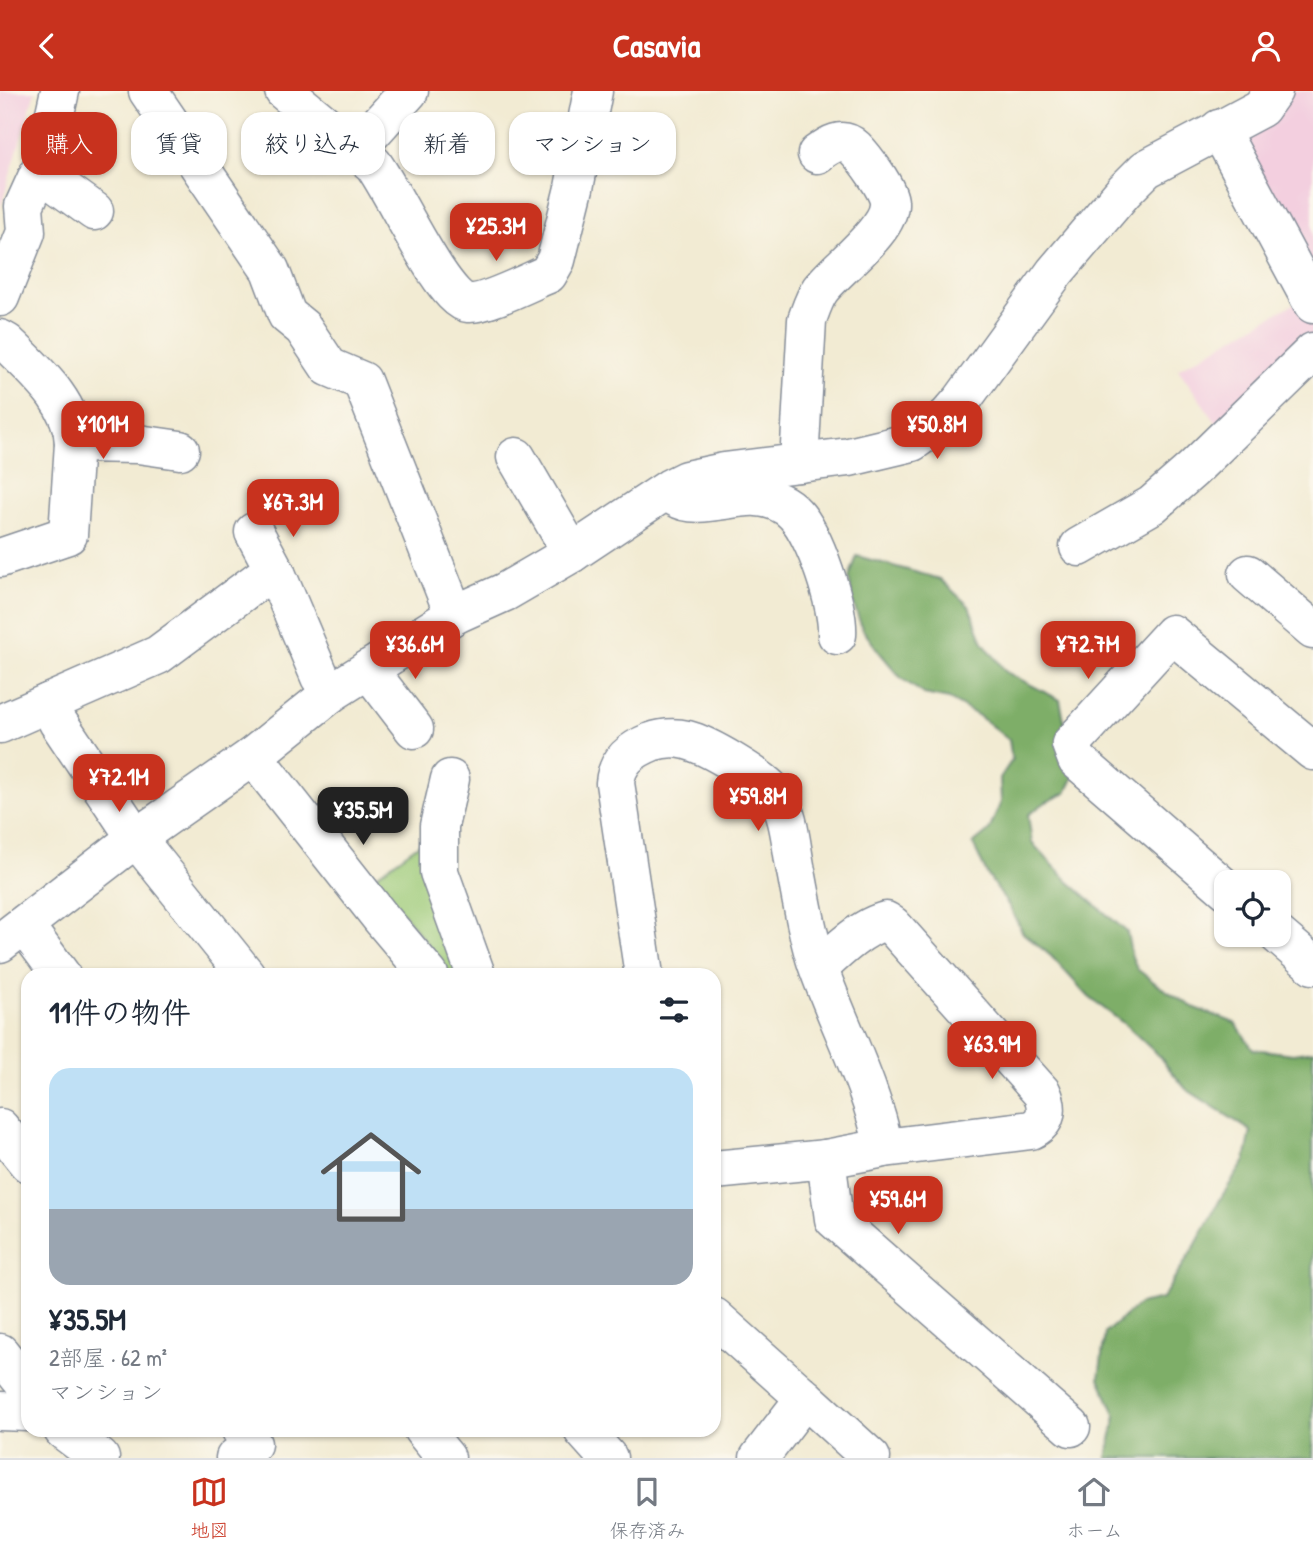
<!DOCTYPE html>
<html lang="ja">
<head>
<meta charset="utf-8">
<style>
	:root { --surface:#fff; --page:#f6f6f7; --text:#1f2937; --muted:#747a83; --line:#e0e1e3; --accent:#c8321e }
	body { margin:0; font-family:"Patrick Hand","Klee One",sans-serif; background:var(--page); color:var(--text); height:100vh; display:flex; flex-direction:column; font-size:26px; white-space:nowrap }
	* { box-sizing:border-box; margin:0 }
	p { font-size:23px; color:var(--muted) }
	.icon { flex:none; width:38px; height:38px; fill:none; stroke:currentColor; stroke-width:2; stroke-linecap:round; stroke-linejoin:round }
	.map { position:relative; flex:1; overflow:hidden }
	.drawer { position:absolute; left:21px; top:877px; width:700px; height:469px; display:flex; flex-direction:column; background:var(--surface); border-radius:21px; box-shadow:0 2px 5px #0004 }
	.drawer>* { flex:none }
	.top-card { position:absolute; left:21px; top:21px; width:700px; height:63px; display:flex; gap:14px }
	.fabs { position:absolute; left:1214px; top:779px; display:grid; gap:14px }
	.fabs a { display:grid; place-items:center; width:77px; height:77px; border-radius:14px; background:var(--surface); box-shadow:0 2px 5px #0004; font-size:35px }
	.price { position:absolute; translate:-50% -60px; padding:0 16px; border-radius:14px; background:var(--accent); color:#fff; font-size:23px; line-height:46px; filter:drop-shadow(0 2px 4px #0008) }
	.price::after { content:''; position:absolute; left:50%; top:42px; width:21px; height:16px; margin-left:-10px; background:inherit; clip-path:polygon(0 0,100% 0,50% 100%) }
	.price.active { background:#222; color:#fff }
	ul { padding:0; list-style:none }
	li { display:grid; align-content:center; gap:14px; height:371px; padding:0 28px }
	li span { display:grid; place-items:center; height:217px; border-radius:21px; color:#555 }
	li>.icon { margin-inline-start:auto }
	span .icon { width:126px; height:126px; fill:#fffc; stroke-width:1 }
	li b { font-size:30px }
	h2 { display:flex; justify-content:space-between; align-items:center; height:84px; padding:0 28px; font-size:30px }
	.tag { padding:0 24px; border-radius:21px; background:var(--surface); box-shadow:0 2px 5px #0004; font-size:24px; line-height:63px }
	.tag.active { background:var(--accent); color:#fff }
	header { display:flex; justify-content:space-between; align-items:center; height:91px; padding:0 28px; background:var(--accent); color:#fff; font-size:32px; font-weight:700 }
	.tab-bar { display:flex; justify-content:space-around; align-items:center; height:98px; border-top:2px solid var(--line); background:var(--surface); font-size:19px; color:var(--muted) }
	.tab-bar a { display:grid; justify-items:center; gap:4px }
	.tab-bar .active { color:var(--accent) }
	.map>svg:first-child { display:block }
</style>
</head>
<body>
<header><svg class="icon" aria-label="back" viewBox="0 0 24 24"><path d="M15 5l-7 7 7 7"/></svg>Casavia<svg class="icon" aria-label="person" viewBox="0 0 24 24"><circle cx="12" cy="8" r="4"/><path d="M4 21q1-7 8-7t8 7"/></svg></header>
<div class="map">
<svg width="1313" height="1367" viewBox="0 0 1313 1367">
	<rect width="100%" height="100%" fill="#fbf7ec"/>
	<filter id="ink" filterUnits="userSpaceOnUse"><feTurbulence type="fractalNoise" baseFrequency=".0143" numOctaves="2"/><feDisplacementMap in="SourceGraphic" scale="14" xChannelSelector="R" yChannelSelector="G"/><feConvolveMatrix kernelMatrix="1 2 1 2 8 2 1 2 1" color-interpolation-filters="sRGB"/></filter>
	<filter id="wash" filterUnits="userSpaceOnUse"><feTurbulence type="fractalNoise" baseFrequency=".00686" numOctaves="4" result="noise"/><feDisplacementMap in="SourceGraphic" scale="28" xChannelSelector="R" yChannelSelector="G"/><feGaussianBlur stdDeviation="1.57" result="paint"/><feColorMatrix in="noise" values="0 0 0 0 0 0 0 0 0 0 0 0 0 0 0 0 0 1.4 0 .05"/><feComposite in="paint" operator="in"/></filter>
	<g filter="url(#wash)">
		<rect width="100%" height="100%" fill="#f2ebd3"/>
		<!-- built -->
		<g fill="#f3cfdf">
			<polygon points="0,0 35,0 0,118"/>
			<polygon points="1283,0 1313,0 1313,188 1232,45"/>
			<polygon points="1302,208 1313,231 1313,251 1222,340 1178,278"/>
		</g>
		<!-- green -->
		<polygon fill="#9dca78" stroke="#5c7c6b" stroke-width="2" points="425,749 469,884 452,884 374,786"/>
		<!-- forest -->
		<polygon fill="#7eae68" stroke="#4c6e63" stroke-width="2" points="857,465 940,488 969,515 983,551 1006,581 1060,609 1075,683 1066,702 1046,711 1028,724 1032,752 1068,790 1127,841 1131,863 1137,878 1159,895 1193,916 1235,932 1253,958 1293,963 1313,960 1313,1367 1107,1367 1116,1325 1099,1287 1105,1242 1139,1213 1162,1208 1195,1155 1222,1105 1245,1070 1251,1040 1186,998 1157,963 1127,935 1089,906 1051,865 1023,842 1009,815 987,783 973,753 989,740 1001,711 1000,687 1012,669 1009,649 979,625 949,608 924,603 901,587 880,562 863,539 853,512 849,487"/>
	</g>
	<g filter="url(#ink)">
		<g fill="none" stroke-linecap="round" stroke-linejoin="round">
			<defs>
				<g id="minor">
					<polyline points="148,0 270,179 287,224 303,237 329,276 362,290 448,508 456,523"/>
					<path d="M284 0 373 73C392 97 443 210 468 212 484 214 531 190 548 183L556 169 574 97 593 0"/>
					<polyline points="1219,38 1313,213"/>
					<polyline points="356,59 409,0"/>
					<polyline points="40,81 94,120"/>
					<polyline points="0,206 26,141 24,115 44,71 60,0"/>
					<path d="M0 248 7 252C34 279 73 311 74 352L68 444 0 467"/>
					<polyline points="74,352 138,353 180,359"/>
					<polyline points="516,366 572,462"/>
					<path d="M799 372 807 229C811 218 814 208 820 199 836 177 891 139 889 111 889 99 864 66 855 57 842 45 829 54 817 63"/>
					<path d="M677 407C696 419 734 404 757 406 772 407 785 412 795 423 815 444 839 516 837 544"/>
					<polyline points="254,441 276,482"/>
					<polyline points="1079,456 1152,414 1192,379 1313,261"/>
					<polyline points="1248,483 1313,539"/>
					<polyline points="368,578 414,638"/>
					<polyline points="48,612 58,631 136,747 246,884"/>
					<polyline points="0,633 158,564 259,489 276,482 320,586 331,602"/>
					<polyline points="253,665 381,827 429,884"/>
					<polyline points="450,688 439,735 439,781 476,884"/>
					<polyline points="1227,799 1077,669 1071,653 1172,543 1313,660"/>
					<polyline points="24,834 61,884"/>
					<polyline points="1278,844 1313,874"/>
					<polyline points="0,852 136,747 253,665 331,602 456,523 505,501 572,462 670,397 686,389 724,381 849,366 912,351 947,326 962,309 1055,181 1124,100 1146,78 1261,17 1273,0"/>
					<path d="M819 877C836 861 863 835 886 830L892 834 1042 1002C1049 1018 1047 1031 1031 1039L884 1057 826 1068"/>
					<path d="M644 884 615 692C617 670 631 659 651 651 662 647 675 646 687 649 707 654 764 687 776 704 790 724 791 757 796 780 802 811 807 843 817 873 839 935 871 993 884 1057"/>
					<polyline points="0,1037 28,1072"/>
					<polyline points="714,1079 826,1068 834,1128 1071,1336"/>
					<polyline points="714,1226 805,1307"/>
					<polyline points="0,1262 28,1297"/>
					<polyline points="0,1320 28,1321"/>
					<polyline points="63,1339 100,1367"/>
					<polyline points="423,1339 446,1367"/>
					<polyline points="583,1339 608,1367"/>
					<polyline points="235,1367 252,1353 241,1339"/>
					<polyline points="759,1367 805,1307 871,1367"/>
				</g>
			</defs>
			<!-- minor casing -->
			<use href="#minor" stroke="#868d98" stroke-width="41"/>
			<!-- minor -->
			<use href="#minor" stroke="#fff" stroke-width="38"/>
		</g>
	</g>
</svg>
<div class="fabs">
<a><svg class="icon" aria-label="locate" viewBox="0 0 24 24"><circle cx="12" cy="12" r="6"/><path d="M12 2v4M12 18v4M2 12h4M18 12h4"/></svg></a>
</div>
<b class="price" style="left:496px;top:172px">¥25.3M</b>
<b class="price" style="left:103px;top:370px">¥101M</b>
<b class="price" style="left:937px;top:370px">¥50.8M</b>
<b class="price" style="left:293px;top:448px">¥67.3M</b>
<b class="price" style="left:415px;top:590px">¥36.6M</b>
<b class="price" style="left:1088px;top:590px">¥72.7M</b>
<b class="price" style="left:119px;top:723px">¥72.1M</b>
<b class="price" style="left:758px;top:742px">¥59.8M</b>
<b class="price active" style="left:363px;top:756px">¥35.5M</b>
<b class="price" style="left:992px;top:990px">¥63.9M</b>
<b class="price" style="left:898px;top:1145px">¥59.6M</b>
<div class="top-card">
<a class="tag active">購入</a>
<a class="tag">賃貸</a>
<a class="tag">絞り込み</a>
<a class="tag">新着</a>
<a class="tag">マンション</a>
</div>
<section class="drawer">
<h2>11件の物件<svg class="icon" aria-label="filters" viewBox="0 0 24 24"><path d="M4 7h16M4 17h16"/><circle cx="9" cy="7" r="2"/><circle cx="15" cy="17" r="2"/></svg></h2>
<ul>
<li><span style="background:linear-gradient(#bfe0f5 65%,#9aa5b1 0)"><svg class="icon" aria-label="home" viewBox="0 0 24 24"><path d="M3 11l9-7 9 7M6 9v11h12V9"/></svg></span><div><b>¥35.5M</b><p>2部屋 · 62 m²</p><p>マンション</p></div></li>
</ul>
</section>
</div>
<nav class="tab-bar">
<a class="active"><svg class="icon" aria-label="map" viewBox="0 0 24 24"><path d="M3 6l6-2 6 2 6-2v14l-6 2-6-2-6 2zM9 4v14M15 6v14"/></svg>地図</a>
<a><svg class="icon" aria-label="saved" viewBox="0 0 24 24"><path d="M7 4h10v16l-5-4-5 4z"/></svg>保存済み</a>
<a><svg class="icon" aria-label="home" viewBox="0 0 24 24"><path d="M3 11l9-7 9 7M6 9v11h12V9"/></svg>ホーム</a>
</nav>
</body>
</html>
